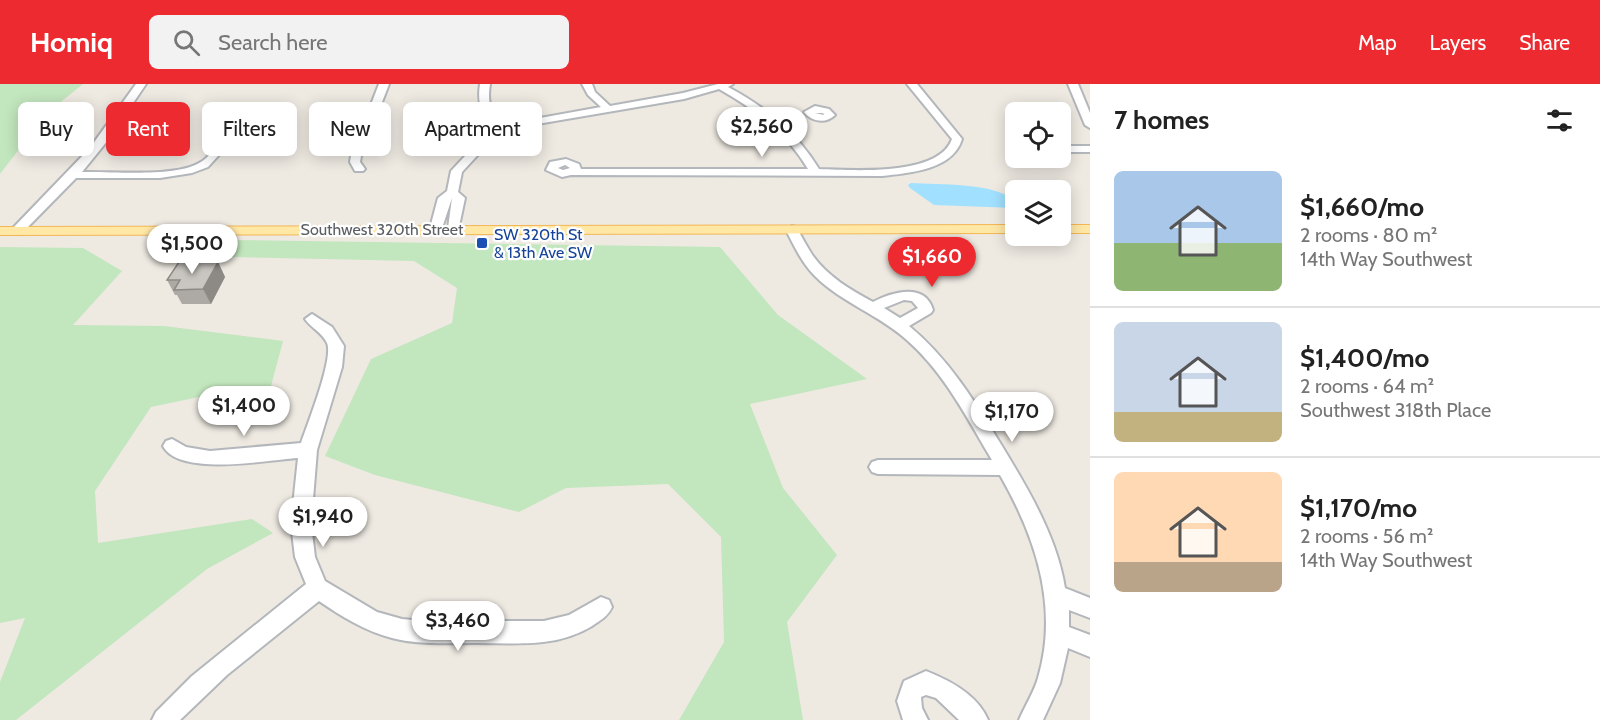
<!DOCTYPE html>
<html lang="en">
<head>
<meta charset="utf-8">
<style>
	:root { --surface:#fff; --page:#f2f2f2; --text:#222; --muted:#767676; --line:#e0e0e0; --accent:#ec2a2f }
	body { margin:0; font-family:Cabin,sans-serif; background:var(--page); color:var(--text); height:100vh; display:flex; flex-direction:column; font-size:22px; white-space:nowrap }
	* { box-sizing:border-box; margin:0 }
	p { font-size:20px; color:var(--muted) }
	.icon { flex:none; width:33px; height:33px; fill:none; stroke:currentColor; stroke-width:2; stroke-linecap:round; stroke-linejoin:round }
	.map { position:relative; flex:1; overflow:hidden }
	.sheet { display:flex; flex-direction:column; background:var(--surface); width:510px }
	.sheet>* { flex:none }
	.top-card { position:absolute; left:18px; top:18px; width:570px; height:54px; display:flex; gap:12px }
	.tools { position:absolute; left:1005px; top:18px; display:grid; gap:12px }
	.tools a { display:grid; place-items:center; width:66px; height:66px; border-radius:9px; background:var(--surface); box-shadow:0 3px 15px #0003; font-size:30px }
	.price { position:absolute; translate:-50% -51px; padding:0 14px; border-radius:21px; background:#fff; color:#222; font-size:20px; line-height:39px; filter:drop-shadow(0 2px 3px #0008) }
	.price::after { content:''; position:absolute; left:50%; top:36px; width:18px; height:14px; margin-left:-9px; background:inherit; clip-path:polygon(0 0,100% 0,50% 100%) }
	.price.on { background:var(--accent); color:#fff }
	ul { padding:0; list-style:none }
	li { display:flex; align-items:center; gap:18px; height:150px; padding:0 24px }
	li+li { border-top:2px solid var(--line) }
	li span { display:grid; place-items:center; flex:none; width:168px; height:120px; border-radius:9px; color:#555 }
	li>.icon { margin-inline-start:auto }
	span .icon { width:72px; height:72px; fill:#fffc; stroke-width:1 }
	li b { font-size:26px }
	h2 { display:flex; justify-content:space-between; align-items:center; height:72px; padding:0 24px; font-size:26px }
	.pill { padding:0 21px; border-radius:9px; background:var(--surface); box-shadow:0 3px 15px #0003; font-size:21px; line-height:54px }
	.pill.on { background:var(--accent); color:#fff }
	header { display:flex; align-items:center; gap:36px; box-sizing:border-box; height:84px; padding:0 30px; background:var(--accent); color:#fff }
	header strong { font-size:28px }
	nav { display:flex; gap:33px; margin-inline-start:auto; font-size:21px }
	.search { width:420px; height:54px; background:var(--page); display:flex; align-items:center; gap:15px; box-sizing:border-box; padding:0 21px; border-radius:9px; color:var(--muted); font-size:22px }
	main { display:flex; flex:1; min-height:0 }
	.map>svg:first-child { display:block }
</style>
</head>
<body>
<header>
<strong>Homiq</strong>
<div class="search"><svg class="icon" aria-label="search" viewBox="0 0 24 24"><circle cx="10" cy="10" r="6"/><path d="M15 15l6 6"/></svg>Search here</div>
<nav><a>Map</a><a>Layers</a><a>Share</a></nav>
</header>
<main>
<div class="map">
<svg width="1090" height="636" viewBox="0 0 1090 636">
	<rect width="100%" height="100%" fill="#eeeae2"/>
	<!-- green -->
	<g fill="#c2e6be">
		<polygon points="0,0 83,0 47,29 0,90"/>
		<polygon points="230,156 720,163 778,231 867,295 750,320 783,404 837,471 787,538 803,636 679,636 724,558 721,453 668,400 566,404 519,428 375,391 325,372 371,275 452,239 457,204 414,177 231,173"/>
		<polygon points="0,163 83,164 122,187 73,241 164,242 283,257 267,317 218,309 151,323 95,407 98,459 252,435 273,449 207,485 16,636 0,636 0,598 25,534 0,539"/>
	</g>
	<!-- water -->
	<path fill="#a1e0ff" d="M911 99C939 101 994 98 1015 117V124L934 121 910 104 908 101Z"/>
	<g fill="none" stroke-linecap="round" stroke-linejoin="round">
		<defs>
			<g id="minor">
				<path d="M136 0H146L108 56 82 88C112 87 176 94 201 78 208 74 212 67 217 61L209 57C217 46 233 41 244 49V55L227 62 208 83 192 89 160 94H76L21 150H13L11 147 13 144 90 64ZM232 51 234 53 221 55Z"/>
				<polygon points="379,0 389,0 361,72 360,78 365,85 363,87 355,87 350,78 351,72"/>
				<path d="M480 0H490C487 20 490 29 507 40L601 23 588 11 582 0H592L595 8 610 22 683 9 718 0H733L728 3C767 24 796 48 819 85 851 86 939 93 952 55L907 0H917L962 55C953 86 909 89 882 92L571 91 562 93 546 86 550 78 566 75 579 80 581 85H808C786 48 756 26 719 5L684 15 508 45 487 61 462 88 458 108 465 114 458 147H450L448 144 452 114 442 144 440 147H432L430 144 438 114 447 107 451 87 479 57 498 43C481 32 477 20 480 0ZM565 81 570 84 563 86 558 84Z"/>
				<polygon points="1068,0 1078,0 1090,29 1090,44 1085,41"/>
				<path d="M815 22 829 25 835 31C826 40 812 38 804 28ZM815 29H823L824 31Z"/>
				<polygon points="1060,62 1090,62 1090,68 1062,68"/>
				<path d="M792 142 796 143C802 153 807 163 813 172 828 193 851 206 873 218 892 208 925 198 933 226L931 229 909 242C949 275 975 318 1002 362 1028 405 1057 453 1065 504L1090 514V534L1069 526V543L1090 551V573L1068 564 1060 599 1043 636H1019C1025 622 1034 608 1038 594 1059 523 1036 454 1000 391L878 390 872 388 869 383 872 378 878 376H992C967 334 945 290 908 257 880 231 842 219 815 192 802 179 794 162 786 146ZM904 216 912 217 918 224 900 234 884 224Z"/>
				<path d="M312 230 332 243 344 262 342 283 317 366 311 440 315 473 325 497 377 528 402 535 423 537H544L569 531 601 513 609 516 612 523C608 532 601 536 592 542 556 564 516 559 475 559 447 559 419 561 392 554 365 547 341 532 319 517L227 591 180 636H152L156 628 192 592 306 500 295 473 291 440 298 374C268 376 179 393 163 362L166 357 172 355 186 363 210 367 301 359C307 341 334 274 327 259 322 248 311 244 305 235Z"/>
				<path d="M926 587C949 596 978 611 988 636H959L936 614 926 611 921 613 922 624 928 636H903L897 617 904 597Z"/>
			</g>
			<g id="major">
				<polygon points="1016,141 1016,149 0,151 0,143"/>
				<rect x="1060" y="141" width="30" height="8"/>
			</g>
		</defs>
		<!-- minor casing -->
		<use href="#minor" stroke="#b3b6ba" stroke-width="4"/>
		<!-- major casing -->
		<use href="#major" stroke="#f3b756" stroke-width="2"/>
		<!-- minor -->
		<use href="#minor" fill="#fff" fill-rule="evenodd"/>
		<!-- major -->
		<use href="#major" fill="#ffe7a6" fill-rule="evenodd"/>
	</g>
	<!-- wall -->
	<polygon fill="#ada9a5" points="218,178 225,193 211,220 182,220 177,211 175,211 167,196"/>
	<!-- shaded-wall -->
	<polygon fill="#8d8a86" points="218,178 225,193 211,220 203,205"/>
	<!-- building -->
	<polygon fill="#c9c5c0" stroke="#8d8a86" stroke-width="1.5" points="179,178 218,178 203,205 174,206 180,196 167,196"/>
	<!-- markers -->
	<rect fill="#1a4fb4" stroke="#fff" stroke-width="2" x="476" y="153" width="12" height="12" rx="3"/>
	<g text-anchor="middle" stroke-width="4.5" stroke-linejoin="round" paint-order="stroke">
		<!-- far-street labels -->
		<g font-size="16" fill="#5b5f63" stroke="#fff">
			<text x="382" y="151">Southwest 320th Street</text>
		</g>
		<!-- far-transit labels -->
		<g font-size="16" fill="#164399" stroke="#fff" text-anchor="start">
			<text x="494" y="156">SW 320th St<tspan x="494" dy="18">&amp; 13th Ave SW</tspan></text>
		</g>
	</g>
</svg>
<div class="tools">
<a><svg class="icon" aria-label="locate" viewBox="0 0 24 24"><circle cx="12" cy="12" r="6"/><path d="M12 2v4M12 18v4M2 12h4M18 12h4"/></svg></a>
<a><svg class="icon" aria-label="layers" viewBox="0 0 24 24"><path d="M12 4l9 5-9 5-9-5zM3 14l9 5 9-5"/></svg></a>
</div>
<b class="price" style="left:762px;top:74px">$2,560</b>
<b class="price" style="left:192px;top:191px">$1,500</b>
<b class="price on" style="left:932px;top:204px">$1,660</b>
<b class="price" style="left:244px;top:353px">$1,400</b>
<b class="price" style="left:1012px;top:359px">$1,170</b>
<b class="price" style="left:323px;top:464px">$1,940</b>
<b class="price" style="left:458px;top:568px">$3,460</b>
<div class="top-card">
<a class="pill">Buy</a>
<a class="pill on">Rent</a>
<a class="pill">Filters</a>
<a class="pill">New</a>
<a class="pill">Apartment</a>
</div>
</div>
<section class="sheet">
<h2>7 homes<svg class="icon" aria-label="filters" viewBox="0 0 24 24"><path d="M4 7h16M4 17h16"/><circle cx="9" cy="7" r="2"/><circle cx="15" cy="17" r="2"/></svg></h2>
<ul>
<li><span style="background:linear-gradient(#a9c7e8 60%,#8fb573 0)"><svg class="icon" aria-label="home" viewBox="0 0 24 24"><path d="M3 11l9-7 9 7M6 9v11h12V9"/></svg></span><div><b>$1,660/mo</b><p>2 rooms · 80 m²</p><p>14th Way Southwest</p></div></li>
<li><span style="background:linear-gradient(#c9d6e8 75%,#c2b280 0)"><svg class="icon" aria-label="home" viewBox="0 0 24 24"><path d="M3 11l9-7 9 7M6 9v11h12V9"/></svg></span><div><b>$1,400/mo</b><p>2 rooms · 64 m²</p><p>Southwest 318th Place</p></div></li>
<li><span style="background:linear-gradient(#ffd9b3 75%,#b9a48a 0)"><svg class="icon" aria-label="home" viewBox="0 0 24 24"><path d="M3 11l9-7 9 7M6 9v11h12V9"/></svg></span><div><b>$1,170/mo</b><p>2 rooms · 56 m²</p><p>14th Way Southwest</p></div></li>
</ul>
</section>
</main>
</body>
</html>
